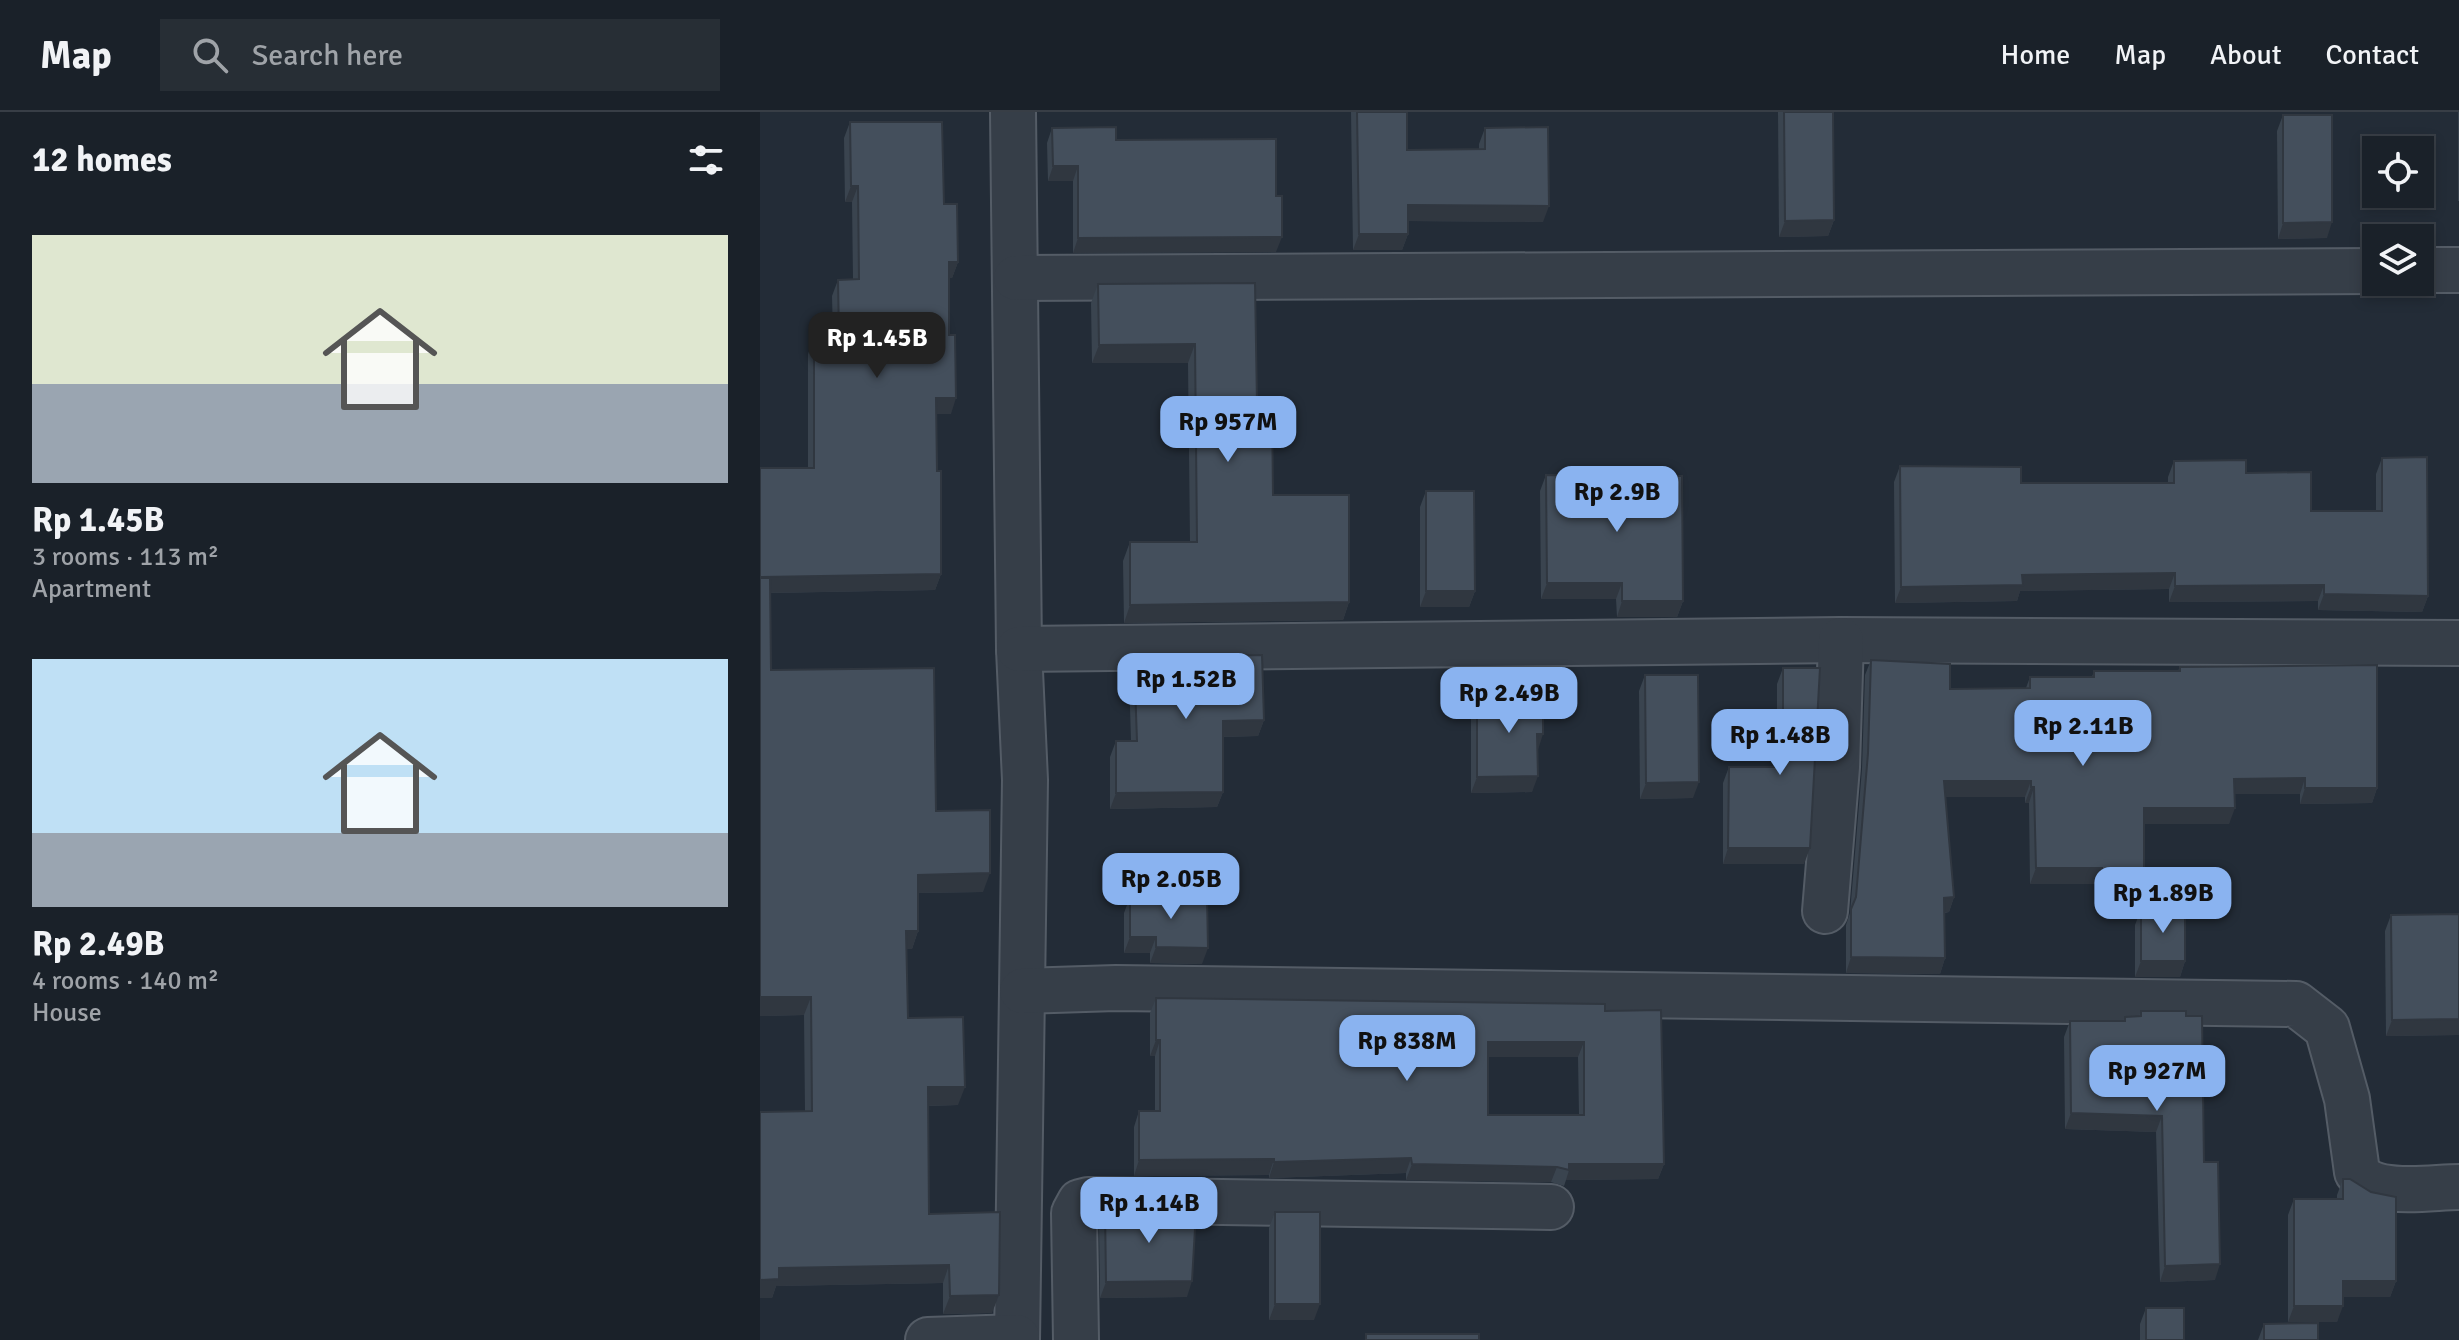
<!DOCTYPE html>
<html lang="en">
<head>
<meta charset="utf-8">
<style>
	:root { --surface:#1a2129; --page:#272e35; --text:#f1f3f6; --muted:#9fa3a8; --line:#383e46; --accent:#8ab3f0 }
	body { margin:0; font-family:Signika,sans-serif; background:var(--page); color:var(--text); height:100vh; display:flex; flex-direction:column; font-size:30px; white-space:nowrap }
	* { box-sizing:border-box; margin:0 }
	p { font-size:26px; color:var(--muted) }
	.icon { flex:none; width:44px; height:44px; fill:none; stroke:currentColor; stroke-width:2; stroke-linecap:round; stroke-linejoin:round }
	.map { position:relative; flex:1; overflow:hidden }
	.panel { display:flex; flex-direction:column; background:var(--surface); width:760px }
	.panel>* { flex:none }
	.controls { position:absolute; left:1602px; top:24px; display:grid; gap:16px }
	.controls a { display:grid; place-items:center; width:72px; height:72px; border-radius:0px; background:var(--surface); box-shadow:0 4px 12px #0003,0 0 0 2px var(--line); font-size:40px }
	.price { position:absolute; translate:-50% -68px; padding:0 18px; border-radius:16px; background:var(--accent); color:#111; font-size:26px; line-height:52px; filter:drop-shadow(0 2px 4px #0008) }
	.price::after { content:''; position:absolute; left:50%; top:48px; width:24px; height:18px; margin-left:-12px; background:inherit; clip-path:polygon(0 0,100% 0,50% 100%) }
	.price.active { background:#222; color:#fff }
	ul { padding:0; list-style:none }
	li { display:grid; align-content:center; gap:16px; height:424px; padding:0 32px }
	li span { display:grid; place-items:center; height:248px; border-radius:0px; color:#555 }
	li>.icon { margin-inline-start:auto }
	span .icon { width:144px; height:144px; fill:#fffc; stroke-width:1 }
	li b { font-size:34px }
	h2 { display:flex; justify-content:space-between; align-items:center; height:96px; padding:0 32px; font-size:34px }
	header { display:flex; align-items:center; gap:48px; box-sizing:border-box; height:112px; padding:0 40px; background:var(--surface); border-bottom:2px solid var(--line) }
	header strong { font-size:38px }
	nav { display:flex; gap:44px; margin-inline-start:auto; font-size:28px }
	.search { width:560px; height:72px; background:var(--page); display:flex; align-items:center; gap:20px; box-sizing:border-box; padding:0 28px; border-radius:0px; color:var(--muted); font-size:30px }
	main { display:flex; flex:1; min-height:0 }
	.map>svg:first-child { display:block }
</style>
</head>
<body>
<header>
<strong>Map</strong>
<div class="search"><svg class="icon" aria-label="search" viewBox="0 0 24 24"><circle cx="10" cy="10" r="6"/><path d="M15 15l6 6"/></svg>Search here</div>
<nav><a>Home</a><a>Map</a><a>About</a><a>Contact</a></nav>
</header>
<main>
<section class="panel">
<h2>12 homes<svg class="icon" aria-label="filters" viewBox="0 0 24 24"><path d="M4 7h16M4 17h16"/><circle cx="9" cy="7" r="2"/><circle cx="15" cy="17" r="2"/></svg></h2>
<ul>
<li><span style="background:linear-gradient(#dfe7d0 60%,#9aa5b1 0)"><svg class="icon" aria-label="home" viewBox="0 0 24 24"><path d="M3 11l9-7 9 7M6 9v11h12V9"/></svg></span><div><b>Rp 1.45B</b><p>3 rooms · 113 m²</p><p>Apartment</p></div></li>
<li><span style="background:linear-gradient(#bfe0f5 70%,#9aa5b1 0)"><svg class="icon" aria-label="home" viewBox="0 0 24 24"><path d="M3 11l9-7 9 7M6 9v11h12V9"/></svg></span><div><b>Rp 2.49B</b><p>4 rooms · 140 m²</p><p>House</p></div></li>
</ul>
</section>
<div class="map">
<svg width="1699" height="1228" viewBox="0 0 1699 1228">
	<rect width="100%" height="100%" fill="#232c37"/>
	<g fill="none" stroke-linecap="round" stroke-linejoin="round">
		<defs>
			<g id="street">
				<polyline points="253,0 259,537 265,668 257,1228"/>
				<polyline points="1660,158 1699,158"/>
				<polyline points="256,166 1616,159"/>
				<polyline points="259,537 1081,528 1699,531"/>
				<polyline points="1065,799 1077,655 1081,528"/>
				<path d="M262 879 356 876 1536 892 1567 916 1587 987 1597 1060C1614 1086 1670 1075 1699 1075"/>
				<polyline points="168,1228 257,1225"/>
				<polyline points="316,1228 314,1101 320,1090 328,1088 791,1095"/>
			</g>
		</defs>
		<!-- street casing -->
		<use href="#street" stroke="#545c66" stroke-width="48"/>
		<!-- street -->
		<use href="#street" stroke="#363e48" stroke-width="44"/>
	</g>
	<!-- wall -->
	<g fill="#3a444f" fill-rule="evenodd">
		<polygon points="591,0 647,0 647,38 719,37 719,32 725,16 783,110 648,109 648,122 642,138 593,138"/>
		<polygon points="1018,0 1073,0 1074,108 1068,124 1019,125"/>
		<rect x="1698" y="0" width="1" height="89"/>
		<polygon points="1523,3 1567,126 1518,127 1517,19"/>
		<polygon points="90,10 184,92 198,150 192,166 189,166 191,302 176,302 181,462 175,478 10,481 11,558 176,699 223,780 158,781 158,819 152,837 146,837 148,906 198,993 168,994 169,1102 232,1201 183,1202 183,1171 16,1174 12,1186 0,1186 0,1000 45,999 44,903 0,904 0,356 48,356 48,242 54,226 73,225 72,184 78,168 93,167 92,90 85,90 84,26"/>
		<polygon points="292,16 356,28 516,84 516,140 313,141 313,69 288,69 287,31"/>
		<polygon points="495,171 497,292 513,383 589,490 583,508 364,511 363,449 370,430 430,430 428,251 332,251 331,191 338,172"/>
		<polygon points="1622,346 1668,484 1662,500 1558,498 1558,489 1409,490 1409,477 1260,479 1257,489 1135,491 1134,370 1140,354 1261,371 1408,371 1408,365 1414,349 1486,361 1551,399 1616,399 1616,362"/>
		<polygon points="786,363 923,489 917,505 857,505 856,487 781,487 780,379"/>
		<polygon points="666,379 715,479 709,495 660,495 660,395"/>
		<polygon points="374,545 504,608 498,624 463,625 463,680 457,695 350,697 350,645 356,629 371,629 369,561"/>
		<polygon points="1111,548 1190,577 1266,576 1270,565 1332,565 1334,559 1418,559 1420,555 1617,676 1612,691 1540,692 1540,682 1474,682 1469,712 1384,712 1384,784 1379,799 1336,799 1336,772 1270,772 1269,691 1265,691 1265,685 1185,685 1194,785 1189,800 1185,801 1185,846 1180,862 1086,861 1086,813 1090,801 1102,657 1105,563"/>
		<polygon points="1023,556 1044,752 963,752 963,671 969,655 1017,655 1017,572"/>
		<polygon points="885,563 933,686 880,687 879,579"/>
		<polygon points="717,583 778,638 772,680 711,681 711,599"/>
		<polygon points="370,785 442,852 390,851 390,841 364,841 364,801"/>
		<polygon points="1381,797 1425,849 1420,865 1375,865 1375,813"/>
		<polygon points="1699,802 1699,923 1626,924 1625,819 1631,803"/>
		<path d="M396 886 845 899 904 1052 898 1067 806 1068 804 1074 791 1070 646 1068V1061L509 1066V1063L374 1064V1015L379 999H395V944H390V901ZM728 945H818L819 1003H728Z"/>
		<polygon points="1381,899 1444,1050 1455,1168 1400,1170 1396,1020 1305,1017 1304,925 1310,909 1363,909 1365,905 1379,904"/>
		<polygon points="1583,1067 1611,1080 1636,1169 1630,1185 1583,1185 1577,1210 1528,1210 1528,1103 1534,1087 1577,1087 1577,1083"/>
		<polygon points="345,1097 427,1185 340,1186 339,1113"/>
		<polygon points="515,1100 554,1208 509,1208 509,1116"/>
		<polygon points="1386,1196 1424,1228 1380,1228 1380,1212"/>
		<polygon points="1504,1212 1558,1228 1498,1228"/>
	</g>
	<!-- shaded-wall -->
	<g fill="#303740">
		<polygon points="293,54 318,54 313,69 288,69"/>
		<polygon points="91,74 98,74 92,90 85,90"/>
		<polygon points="648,93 789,94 783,110 642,109"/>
		<polygon points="1074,108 1068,124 1019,125 1025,109"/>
		<polygon points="1572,110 1567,126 1518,127 1523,111"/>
		<polygon points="599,122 648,122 642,138 593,138"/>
		<polygon points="522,125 516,140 313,141 318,126"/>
		<polygon points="189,150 198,150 192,166 183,166"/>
		<polygon points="435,232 428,251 332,251 339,233"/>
		<polygon points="176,286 196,286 191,302 170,302"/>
		<polygon points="1415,461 1409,477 1260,479 1257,489 1135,491 1141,475 1262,463"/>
		<polygon points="181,462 175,478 0,481 0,465"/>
		<polygon points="787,471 862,471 856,487 781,487"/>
		<polygon points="1564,473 1558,489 1409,490 1415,474"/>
		<polygon points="666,479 715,479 709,495 660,495"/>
		<polygon points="1564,482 1668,484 1662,500 1558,498"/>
		<polygon points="862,489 923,489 917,505 857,505"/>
		<polygon points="589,490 583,508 364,511 370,493"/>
		<polygon points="504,608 498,624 457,625 463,609"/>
		<polygon points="777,622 783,622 778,638"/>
		<polygon points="778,664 772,680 711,681 717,665"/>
		<polygon points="1545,666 1540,682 1468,682 1474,667"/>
		<polygon points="1184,669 1271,669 1265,685 1178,685"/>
		<polygon points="939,670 933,686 880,687 886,671"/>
		<polygon points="1271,675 1274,675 1269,691 1265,691"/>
		<polygon points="1545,676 1617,676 1612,691 1540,692"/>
		<polygon points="463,680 457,695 350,697 356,681"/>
		<polygon points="1384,696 1475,696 1469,712 1378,712"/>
		<polygon points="968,736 1050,736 1044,752 963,752"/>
		<polygon points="1276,756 1342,756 1336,772 1270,772"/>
		<polygon points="230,761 223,780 152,781 158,763"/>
		<polygon points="1342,784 1384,784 1379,799 1336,799"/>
		<polygon points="1194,785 1189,800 1179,801 1184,786"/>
		<polygon points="146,819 158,819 152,837 139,837"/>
		<polygon points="370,825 396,825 390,841 364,841"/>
		<polygon points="396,835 448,836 442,852 390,851"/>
		<polygon points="1091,845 1185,846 1180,862 1086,861"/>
		<polygon points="1381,849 1425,849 1420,865 1375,865"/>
		<polygon points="0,885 51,885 44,903 0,904"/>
		<polygon points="1699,907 1699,923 1626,924 1632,908"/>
		<polygon points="396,928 400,928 395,944 390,944"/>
		<polygon points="728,930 824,930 818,945 723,945"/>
		<polygon points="168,975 205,975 198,993 161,994"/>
		<polygon points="1311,1001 1402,1004 1396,1020 1305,1017"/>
		<polygon points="651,1046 646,1061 509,1066 514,1050"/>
		<polygon points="514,1047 509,1063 374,1064 379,1048"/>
		<polygon points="652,1052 797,1055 791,1070 646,1068"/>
		<polygon points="809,1052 904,1052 898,1067 806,1068 809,1058"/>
		<polygon points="1460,1152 1455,1168 1400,1170 1405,1154"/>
		<polygon points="189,1153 183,1171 16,1174 12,1186 0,1186 0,1168 19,1156"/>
		<polygon points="432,1169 427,1185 340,1186 346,1170"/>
		<polygon points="1583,1169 1636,1169 1630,1185 1577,1185"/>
		<polygon points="239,1183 232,1201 183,1202 190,1184"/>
		<polygon points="515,1192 560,1192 554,1208 509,1208"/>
		<polygon points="1534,1194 1583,1194 1577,1210 1528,1210"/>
	</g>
	<!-- building -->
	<g fill="#444f5c" stroke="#303740" stroke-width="2" fill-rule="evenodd">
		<polygon points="597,0 647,0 647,38 725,37 725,16 788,15 789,94 648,93 648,122 599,122"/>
		<polygon points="1024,0 1073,0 1074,108 1025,109"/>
		<polygon points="1523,3 1572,3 1572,110 1523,111"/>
		<polygon points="90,10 182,10 184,92 197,92 198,150 189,150 189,223 195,223 196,286 176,286 177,359 181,359 181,462 0,465 0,356 54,356 54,226 79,225 78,168 99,167 98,74 91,74"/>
		<polygon points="356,15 356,28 516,27 516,84 522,84 522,125 318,126 318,54 293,54 292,16"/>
		<polygon points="495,171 497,292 512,292 513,383 589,383 589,490 370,493 370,430 437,430 435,232 339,233 338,172"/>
		<polygon points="1667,345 1668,484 1564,482 1564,473 1415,474 1415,461 1262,463 1263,473 1141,475 1140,354 1261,355 1261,371 1414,371 1414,349 1486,348 1486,361 1551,360 1551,399 1622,399 1622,346"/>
		<polygon points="786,363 922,364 923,489 862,489 862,471 787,471"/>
		<polygon points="666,379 714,379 715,479 666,479"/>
		<polygon points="0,466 10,466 11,558 174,556 176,699 230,698 230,761 158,763 158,819 146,819 148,906 203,905 205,975 168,975 169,1102 240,1100 239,1183 190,1184 189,1153 19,1156 19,1167 0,1168 0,1000 52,999 51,885 0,885"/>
		<polygon points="502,543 504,608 463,609 463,680 356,681 356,629 377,629 374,545"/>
		<polygon points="1111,548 1190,552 1190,577 1270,576 1270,565 1334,565 1334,559 1420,559 1420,555 1617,553 1617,676 1545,676 1545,666 1474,667 1475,696 1384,696 1384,784 1342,784 1342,756 1276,756 1274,675 1271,675 1271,669 1184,669 1194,785 1184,786 1185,846 1091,845 1091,797 1096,785 1108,641"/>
		<polygon points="1023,556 1060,556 1050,736 968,736 969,655 1023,655"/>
		<polygon points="885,563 938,563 939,670 886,671"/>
		<polygon points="783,582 783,622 777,622 778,664 717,665 717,583"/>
		<polygon points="447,784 448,836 396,835 396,825 370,825 370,785"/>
		<rect x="1381" y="797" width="44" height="52"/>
		<polygon points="1699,802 1699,907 1632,908 1631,803"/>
		<path d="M396 886 845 892V899L901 898 904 1052H809V1058L797 1055 652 1052 651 1046 514 1050V1047L379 1048V999H400V928H396ZM728 930H824V1003H728Z"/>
		<polygon points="1381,899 1426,899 1426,904 1442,904 1444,1050 1458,1050 1460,1152 1405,1154 1402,1004 1311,1001 1310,909 1365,909 1365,905 1381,904"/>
		<polygon points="1583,1067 1590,1067 1611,1080 1636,1085 1636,1169 1583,1169 1583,1194 1534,1194 1534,1087 1583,1087"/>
		<polygon points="345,1097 436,1099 432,1169 346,1170"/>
		<rect x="515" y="1100" width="45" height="92"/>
		<rect x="1386" y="1196" width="38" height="32"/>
		<polygon points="1558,1211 1558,1228 1504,1228 1504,1212"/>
		<rect x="606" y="1222" width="113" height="6"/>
	</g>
</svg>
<div class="controls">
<a><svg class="icon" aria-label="locate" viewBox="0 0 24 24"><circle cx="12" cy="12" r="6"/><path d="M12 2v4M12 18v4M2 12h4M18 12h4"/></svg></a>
<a><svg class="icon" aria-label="layers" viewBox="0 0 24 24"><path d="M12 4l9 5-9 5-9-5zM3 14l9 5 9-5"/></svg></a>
</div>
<b class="price active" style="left:117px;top:268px">Rp 1.45B</b>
<b class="price" style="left:468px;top:352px">Rp 957M</b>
<b class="price" style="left:857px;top:422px">Rp 2.9B</b>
<b class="price" style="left:426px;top:609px">Rp 1.52B</b>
<b class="price" style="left:749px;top:623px">Rp 2.49B</b>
<b class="price" style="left:1323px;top:656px">Rp 2.11B</b>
<b class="price" style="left:1020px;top:665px">Rp 1.48B</b>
<b class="price" style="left:411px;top:809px">Rp 2.05B</b>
<b class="price" style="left:1403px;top:823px">Rp 1.89B</b>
<b class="price" style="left:647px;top:971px">Rp 838M</b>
<b class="price" style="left:1397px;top:1001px">Rp 927M</b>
<b class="price" style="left:389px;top:1133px">Rp 1.14B</b>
</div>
</main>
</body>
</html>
